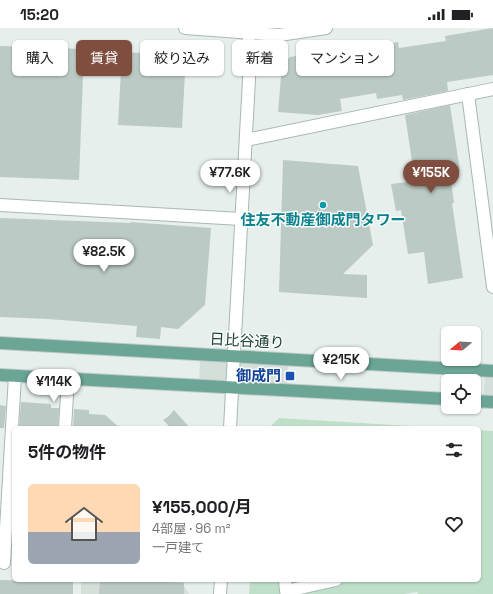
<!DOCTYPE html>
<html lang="ja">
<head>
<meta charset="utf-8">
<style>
	:root { --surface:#fff; --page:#f2f2f2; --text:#202124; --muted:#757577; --line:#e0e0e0; --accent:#7f4e3f }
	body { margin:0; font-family:"Space Grotesk","Noto Sans JP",sans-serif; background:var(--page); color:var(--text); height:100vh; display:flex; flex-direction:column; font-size:15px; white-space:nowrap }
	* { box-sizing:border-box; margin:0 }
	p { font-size:13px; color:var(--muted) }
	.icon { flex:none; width:22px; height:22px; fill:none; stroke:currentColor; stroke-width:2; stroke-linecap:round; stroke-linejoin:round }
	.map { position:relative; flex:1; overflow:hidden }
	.details { position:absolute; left:12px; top:398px; width:469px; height:156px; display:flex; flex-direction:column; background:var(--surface); border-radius:6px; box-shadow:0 1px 3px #0004 }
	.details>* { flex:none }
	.top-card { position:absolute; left:12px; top:12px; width:469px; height:36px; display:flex; gap:8px }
	.needle { width:26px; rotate:252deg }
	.tools { position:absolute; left:441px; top:298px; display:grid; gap:8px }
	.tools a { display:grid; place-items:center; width:40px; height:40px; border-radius:6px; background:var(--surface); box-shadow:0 1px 3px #0004; font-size:20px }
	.price { position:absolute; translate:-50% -34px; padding:0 9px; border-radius:14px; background:#fff; color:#222; font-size:13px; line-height:26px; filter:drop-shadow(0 1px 2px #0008) }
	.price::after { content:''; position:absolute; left:50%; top:24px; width:12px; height:9px; margin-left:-6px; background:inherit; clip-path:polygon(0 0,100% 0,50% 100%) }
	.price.active { background:var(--accent); color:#fff }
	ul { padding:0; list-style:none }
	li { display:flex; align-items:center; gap:12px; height:100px; padding:0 16px }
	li+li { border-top:1px solid var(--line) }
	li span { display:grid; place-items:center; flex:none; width:112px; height:80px; border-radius:6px; color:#555 }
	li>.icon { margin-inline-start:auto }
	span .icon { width:48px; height:48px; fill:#fffc; stroke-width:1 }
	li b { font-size:17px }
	h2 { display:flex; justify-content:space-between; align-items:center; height:48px; padding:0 16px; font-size:17px }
	.chip { padding:0 14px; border-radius:6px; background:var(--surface); box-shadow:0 1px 3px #0004; font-size:14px; line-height:36px }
	.chip.active { background:var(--accent); color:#fff }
	.status { display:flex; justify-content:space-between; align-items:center; height:28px; padding:0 20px; background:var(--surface); direction:ltr }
	.status svg { height:11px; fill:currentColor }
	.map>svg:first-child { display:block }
</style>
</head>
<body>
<div class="status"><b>15:20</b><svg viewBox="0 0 49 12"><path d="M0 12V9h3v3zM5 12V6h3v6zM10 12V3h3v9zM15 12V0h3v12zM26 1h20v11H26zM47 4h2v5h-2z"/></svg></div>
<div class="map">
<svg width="493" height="566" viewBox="0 0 493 566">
	<rect width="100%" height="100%" fill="#e6efeb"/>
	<!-- built -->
	<g fill="#d4dfda">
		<polygon points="200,329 288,331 287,367 199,363"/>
		<polygon points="485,343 493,343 493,380 483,379"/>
		<polygon points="81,552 181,553 189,566 81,566"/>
	</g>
	<!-- green -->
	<g fill="#bfe0c8">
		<polygon points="279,390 443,400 269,400"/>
		<polygon points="479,402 493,403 493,566 418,566 417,564 403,566 249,566 250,552 479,552"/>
	</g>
	<!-- building -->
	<g fill="#bbcac4">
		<polygon points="493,0 493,47 447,54 448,63 403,72 402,67 377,71 376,65 340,71 342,83 318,87 278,84 282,37 290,29 332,22 333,25 398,14 399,20 446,13 445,8"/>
		<polygon points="0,18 84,21 79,152 0,149"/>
		<polygon points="122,24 186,27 182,100 118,97"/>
		<polygon points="450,77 460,143 450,145 454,175 452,175 463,250 428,256 424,224 408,226 401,182 396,183 391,156 415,153 405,87"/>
		<polygon points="283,132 358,138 373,217 343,246 367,247 367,270 279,264"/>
		<polygon points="0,190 130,195 130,194 211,200 205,277 178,301 161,299 160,311 136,309 137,298 48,291 0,289"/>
		<polygon points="21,374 51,376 51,380 59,380 58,400 19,400"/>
		<polygon points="0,377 6,378 4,400 0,400"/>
		<polygon points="74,381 89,382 89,386 105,387 120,400 73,400"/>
		<polygon points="174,382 190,400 171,400 163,392 169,388"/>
		<polygon points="0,552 73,554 73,566 0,566"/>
		<polygon points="100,552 137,552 184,555 184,566 99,566"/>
	</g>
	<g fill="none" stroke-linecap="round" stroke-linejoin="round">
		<defs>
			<g id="minor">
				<polyline points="185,0 279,7 326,0"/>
				<polyline points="468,66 493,259"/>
				<polyline points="246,112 493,61"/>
				<polyline points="0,177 241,191"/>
				<polyline points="65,400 68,351"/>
				<polyline points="230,400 250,33 248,0"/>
				<polyline points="4,535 15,348"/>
				<polyline points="285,552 286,563 336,552"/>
				<polyline points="220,566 221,552"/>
			</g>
			<g id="major">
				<polyline points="0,315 493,343"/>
				<polyline points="0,347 448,371"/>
				<polyline points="474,373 493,374"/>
			</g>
		</defs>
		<!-- minor casing -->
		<use href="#minor" stroke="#a8b8b2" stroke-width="14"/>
		<!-- major casing -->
		<use href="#major" stroke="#c2cac8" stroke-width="14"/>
		<!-- minor -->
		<use href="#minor" stroke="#fff" stroke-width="12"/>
		<!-- major -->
		<use href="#major" stroke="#6aa596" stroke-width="12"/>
	</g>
	<!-- markers -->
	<circle fill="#0f9aa8" stroke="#f7fbf9" stroke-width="1.5" cx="323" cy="177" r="4"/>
	<rect fill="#1a4fb4" stroke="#f7fbf9" stroke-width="1.5" x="285" y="343" width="10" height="10" rx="2"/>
	<g text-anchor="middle" stroke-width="3" stroke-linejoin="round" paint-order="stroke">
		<!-- culture labels -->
		<g font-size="15" font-weight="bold" fill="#0d838f" stroke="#f7fbf9">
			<text x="323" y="197">住友不動産御成門タワー</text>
		</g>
		<!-- street labels -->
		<g font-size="15" fill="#24423a" stroke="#f7fbf9">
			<text transform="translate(247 313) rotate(3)" y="5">日比谷通り</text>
		</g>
		<!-- transit labels -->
		<g font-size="15" font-weight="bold" fill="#164399" stroke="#f7fbf9" text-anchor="end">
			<text x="281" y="353">御成門</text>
		</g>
	</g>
</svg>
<div class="tools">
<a><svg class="needle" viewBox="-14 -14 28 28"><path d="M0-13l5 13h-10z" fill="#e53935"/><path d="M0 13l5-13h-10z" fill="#757577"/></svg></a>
<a><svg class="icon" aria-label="locate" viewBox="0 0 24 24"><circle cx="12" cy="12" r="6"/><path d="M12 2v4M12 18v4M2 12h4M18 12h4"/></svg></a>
</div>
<b class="price" style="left:230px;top:166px">¥77.6K</b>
<b class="price active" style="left:431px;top:166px">¥155K</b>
<b class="price" style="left:104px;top:245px">¥82.5K</b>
<b class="price" style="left:341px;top:353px">¥215K</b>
<b class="price" style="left:54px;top:375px">¥114K</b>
<div class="top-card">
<a class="chip">購入</a>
<a class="chip active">賃貸</a>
<a class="chip">絞り込み</a>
<a class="chip">新着</a>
<a class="chip">マンション</a>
</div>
<section class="details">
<h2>5件の物件<svg class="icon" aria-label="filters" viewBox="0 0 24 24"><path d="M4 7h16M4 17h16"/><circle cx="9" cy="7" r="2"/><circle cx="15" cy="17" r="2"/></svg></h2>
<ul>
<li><span style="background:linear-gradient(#ffd9b3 60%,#9aa5b1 0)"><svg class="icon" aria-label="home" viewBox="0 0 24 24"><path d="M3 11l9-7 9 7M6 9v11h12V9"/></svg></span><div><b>¥155,000/月</b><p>4部屋 · 96 m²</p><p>一戸建て</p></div><svg class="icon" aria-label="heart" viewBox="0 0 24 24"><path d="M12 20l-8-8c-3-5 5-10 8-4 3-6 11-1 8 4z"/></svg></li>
</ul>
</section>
</div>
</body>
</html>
